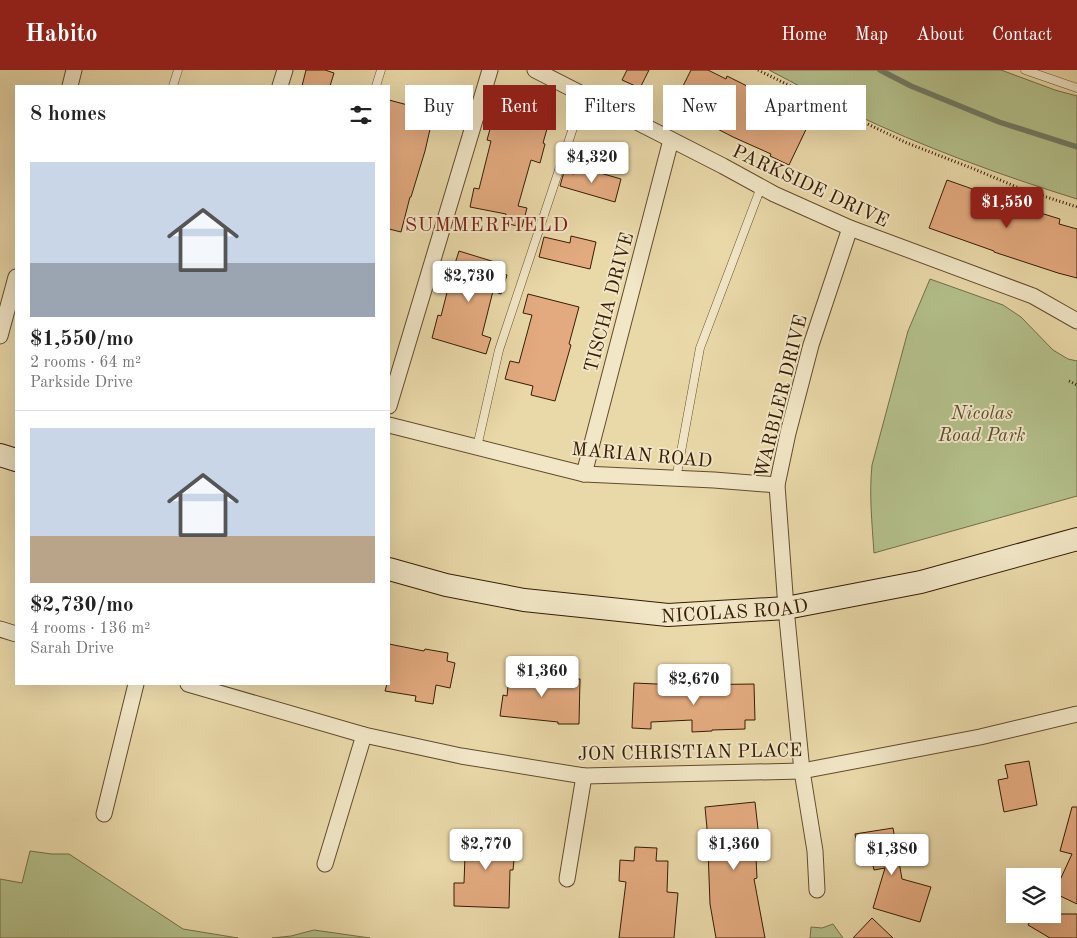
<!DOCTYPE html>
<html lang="en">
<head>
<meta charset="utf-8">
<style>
	:root { --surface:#fff; --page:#f2f2f2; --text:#222; --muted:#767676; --line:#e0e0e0; --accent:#8f2418 }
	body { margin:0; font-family:"Old Standard TT",serif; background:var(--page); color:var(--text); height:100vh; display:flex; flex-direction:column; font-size:19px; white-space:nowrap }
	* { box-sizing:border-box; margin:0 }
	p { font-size:16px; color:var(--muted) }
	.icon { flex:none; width:28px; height:28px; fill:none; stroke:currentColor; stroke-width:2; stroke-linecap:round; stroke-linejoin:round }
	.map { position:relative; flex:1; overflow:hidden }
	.side { position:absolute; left:15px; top:15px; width:375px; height:600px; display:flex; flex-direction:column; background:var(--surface); border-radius:0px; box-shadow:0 5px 20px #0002 }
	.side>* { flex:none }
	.hud { position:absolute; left:405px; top:15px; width:475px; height:45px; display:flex; gap:10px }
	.controls { position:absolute; left:1006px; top:798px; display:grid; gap:10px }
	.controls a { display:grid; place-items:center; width:55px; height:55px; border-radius:0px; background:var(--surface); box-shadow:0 5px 20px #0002; font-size:25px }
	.price { position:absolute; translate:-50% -42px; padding:0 11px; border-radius:5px; background:#fff; color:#222; font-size:16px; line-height:32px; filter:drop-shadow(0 1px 2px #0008) }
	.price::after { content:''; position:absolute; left:50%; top:30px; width:15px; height:11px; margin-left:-8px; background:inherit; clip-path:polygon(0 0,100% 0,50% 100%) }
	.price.current { background:var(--accent); color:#fff }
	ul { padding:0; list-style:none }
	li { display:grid; align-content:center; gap:10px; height:265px; padding:0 15px }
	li+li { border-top:1px solid var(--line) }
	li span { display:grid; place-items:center; height:155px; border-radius:0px; color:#555 }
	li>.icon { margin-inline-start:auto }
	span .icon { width:90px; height:90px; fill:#fffc; stroke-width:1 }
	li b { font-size:21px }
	h2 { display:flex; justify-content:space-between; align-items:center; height:60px; padding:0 15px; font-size:21px }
	.chip { padding:0 18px; border-radius:0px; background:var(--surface); box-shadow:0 5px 20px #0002; font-size:18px; line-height:45px }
	.chip.current { background:var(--accent); color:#fff }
	header { display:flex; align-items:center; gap:30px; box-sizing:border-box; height:70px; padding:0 25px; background:var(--accent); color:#fff }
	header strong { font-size:24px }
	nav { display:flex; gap:28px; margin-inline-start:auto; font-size:18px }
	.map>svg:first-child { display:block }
</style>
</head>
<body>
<header>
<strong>Habito</strong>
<nav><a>Home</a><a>Map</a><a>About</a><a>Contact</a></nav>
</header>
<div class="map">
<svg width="1077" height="868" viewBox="0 0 1077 868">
	<rect width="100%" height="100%" fill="#e9d8a8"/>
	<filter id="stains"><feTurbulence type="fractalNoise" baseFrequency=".004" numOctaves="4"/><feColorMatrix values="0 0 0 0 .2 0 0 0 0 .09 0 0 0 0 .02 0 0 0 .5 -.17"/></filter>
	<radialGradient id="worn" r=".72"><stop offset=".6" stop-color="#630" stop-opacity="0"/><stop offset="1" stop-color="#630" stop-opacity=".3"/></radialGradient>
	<!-- green -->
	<g fill="#b3bf8a" stroke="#746e48">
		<path d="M769 0H1001L1055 20 1077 26V129C1000 105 923 77 850 42 823 29 796 14 769 0Z"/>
		<path d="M930 209 1003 235 1021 247 1053 280 1068 289 1077 291V426L874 483C872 453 869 424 872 395L908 261Z"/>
		<polygon points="30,781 52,784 69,784 183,859 238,868 0,868 0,809 22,813"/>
		<polygon points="833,854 843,868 810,868 811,857 822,858"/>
		<polygon points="314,860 370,868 272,868 291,866"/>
	</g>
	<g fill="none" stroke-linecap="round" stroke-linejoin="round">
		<!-- stream -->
		<polyline stroke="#717b64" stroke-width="5.5" points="880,0 911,16 999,52 1077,77"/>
	</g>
	<!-- building -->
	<g fill="#e3aa7f" stroke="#361c05">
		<polygon points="306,0 325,0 334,3 330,16 302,16"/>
		<polygon points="627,0 649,0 640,18 622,10"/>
		<polygon points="691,0 708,0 726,9 727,6 753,19 753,20 781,33 781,34 811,49 789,95 770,86 771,84 733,67 673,36"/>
		<polygon points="504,19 539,29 537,37 552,41 543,73 545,74 540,93 531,90 518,136 527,138 522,157 504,153 506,144 470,137 474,118 479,119 491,71 487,70 492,52 494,52"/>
		<polygon points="389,30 434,42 425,81 411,127 410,127 401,162 389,159"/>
		<polygon points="576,96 621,109 615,132 560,116 564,102 574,104"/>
		<polygon points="947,110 995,127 995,129 1060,149 1059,154 1077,159 1077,208 1058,203 994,182 994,181 929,158"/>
		<polygon points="571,166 596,172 590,199 539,187 544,167 570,173"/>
		<polygon points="459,181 498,193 495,201 507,205 501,224 493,221 482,265 491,268 486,284 432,268 438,245 441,246 452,203"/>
		<polygon points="528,224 579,237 569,274 571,275 555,331 531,325 533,316 505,309 510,291 519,293 532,245 523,243"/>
		<polygon points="389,574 424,581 425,579 448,583 447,591 455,593 450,618 436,615 433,634 415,631 416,626 385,621 387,614 389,614"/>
		<polygon points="510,598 541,602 540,607 580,609 579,654 558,654 558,652 500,646 503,625 507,626"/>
		<polygon points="634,613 679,615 754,614 755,650 745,650 745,659 712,660 712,661 692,662 692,650 651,652 651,659 632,658"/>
		<polygon points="1029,691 1037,735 1004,742 998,710 1008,708 1005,695"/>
		<polygon points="755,732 759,768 755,768 757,808 754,809 765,868 716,868 710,834 708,780 709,780 705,737"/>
		<polygon points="1072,737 1077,737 1077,834 1054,823 1072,784 1060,781"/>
		<polygon points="893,758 902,809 931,817 920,852 873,838 885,798 874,800 871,786 859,788 855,764"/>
		<polygon points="462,761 514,766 513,780 515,780 513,800 510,800 509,838 454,836 454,813 464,813 465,786 460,785"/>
		<polygon points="635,777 657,778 656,791 668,791 667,822 678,823 674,868 619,868 626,812 619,811 620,790 634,791"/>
		<polygon points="1034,844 1077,844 1077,868 1050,868 1028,855"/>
		<polygon points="872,848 893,868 853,868"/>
	</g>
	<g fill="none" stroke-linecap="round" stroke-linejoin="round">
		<defs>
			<g id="service">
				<polyline points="1025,0 1077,18"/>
				<polyline points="173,16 178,0"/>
				<polyline points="376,16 381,0"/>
				<polyline points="477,377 499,280 584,25"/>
				<polyline points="676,409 700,278 761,117"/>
			</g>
			<g id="minor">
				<polyline points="535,0 723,96 774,124 850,158 1033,226 1077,251"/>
				<polyline points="70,16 74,0"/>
				<polyline points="280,16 285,0"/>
				<polyline points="0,266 16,207"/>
				<polyline points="389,336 490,0"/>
				<polyline points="389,355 584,404 714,410 777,415"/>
				<polyline points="584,404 671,70"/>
				<polyline points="0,559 16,564"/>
				<polyline points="188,614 364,665 461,686 584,706 802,701 980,667 1077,644"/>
				<polyline points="104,744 136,614"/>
				<polyline points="325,794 364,665"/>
				<polyline points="567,809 584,706"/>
				<polyline points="817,820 815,781 802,701 786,538 777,415 788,363 811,275 850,158"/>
			</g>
			<g id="secondary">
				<polyline points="0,385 16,390"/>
				<path id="s1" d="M389 499 446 515 524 530 668 545 786 538 921 512 1077 469"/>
			</g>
		</defs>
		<!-- service casing -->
		<use href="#service" stroke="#634b2e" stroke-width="9"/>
		<!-- minor casing -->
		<use href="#minor" stroke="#634b2e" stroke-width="17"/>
		<!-- secondary casing -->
		<use href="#secondary" stroke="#361c05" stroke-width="24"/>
		<!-- path -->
		<g stroke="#361c05" stroke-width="3" stroke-dasharray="1 2.5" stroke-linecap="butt">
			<polyline points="758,0 851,46 907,73 974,99 1019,118 1077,137"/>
			<polyline points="1069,311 1077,315"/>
		</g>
		<!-- service -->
		<use href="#service" stroke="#f1e6c6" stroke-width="8"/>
		<!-- minor -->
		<use href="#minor" stroke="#f1e6c6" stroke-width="15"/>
		<!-- secondary -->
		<use href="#secondary" stroke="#f1e6c6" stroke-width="22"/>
	</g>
	<g text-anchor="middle" stroke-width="4" stroke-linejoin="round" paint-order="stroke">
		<!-- street labels -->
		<g font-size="19" fill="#361c05" stroke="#f1e6c6">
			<text transform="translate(811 115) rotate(25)" y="7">PARKSIDE DRIVE</text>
			<text transform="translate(608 232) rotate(-75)" y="7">TISCHA DRIVE</text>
			<text transform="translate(780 326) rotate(-76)" y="7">WARBLER DRIVE</text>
			<text transform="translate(642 384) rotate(5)" y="7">MARIAN ROAD</text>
			<text dy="7" stroke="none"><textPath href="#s1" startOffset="350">NICOLAS ROAD</textPath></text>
			<text transform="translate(690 681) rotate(-1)" y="7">JON CHRISTIAN PLACE</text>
		</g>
		<!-- park labels -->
		<g font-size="19" font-style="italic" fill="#5c4d2d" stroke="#f1e6c6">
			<text x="982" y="349">Nicolas<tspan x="982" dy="22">Road Park</tspan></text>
		</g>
		<!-- neighbourhood labels -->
		<g font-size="20" letter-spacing="1" fill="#7a1f14" stroke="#f1e6c6">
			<text x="487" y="161">SUMMERFIELD</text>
		</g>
	</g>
	<rect width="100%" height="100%" filter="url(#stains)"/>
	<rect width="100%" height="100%" fill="url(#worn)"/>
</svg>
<div class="controls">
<a><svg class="icon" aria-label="layers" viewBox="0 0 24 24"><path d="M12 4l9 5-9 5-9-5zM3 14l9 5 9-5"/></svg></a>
</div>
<b class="price" style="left:592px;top:114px">$4,320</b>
<b class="price current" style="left:1007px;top:159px">$1,550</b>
<b class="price" style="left:469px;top:233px">$2,730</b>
<b class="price" style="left:542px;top:628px">$1,360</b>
<b class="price" style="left:694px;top:636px">$2,670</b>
<b class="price" style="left:486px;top:801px">$2,770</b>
<b class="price" style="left:734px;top:801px">$1,360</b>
<b class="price" style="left:892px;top:806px">$1,380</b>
<div class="hud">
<a class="chip">Buy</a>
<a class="chip current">Rent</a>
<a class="chip">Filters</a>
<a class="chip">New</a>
<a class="chip">Apartment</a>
</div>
<section class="side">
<h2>8 homes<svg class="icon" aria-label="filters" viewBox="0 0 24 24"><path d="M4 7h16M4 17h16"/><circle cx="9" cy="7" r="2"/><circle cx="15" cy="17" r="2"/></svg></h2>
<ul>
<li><span style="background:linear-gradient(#c9d6e8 65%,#9aa5b1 0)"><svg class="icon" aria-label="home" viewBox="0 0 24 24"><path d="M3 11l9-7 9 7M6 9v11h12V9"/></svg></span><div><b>$1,550/mo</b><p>2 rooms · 64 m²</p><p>Parkside Drive</p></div></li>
<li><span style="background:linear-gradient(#c9d6e8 70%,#b9a48a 0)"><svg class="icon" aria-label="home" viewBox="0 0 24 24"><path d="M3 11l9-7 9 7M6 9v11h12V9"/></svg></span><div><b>$2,730/mo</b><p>4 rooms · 136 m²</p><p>Sarah Drive</p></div></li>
</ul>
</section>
</div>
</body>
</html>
